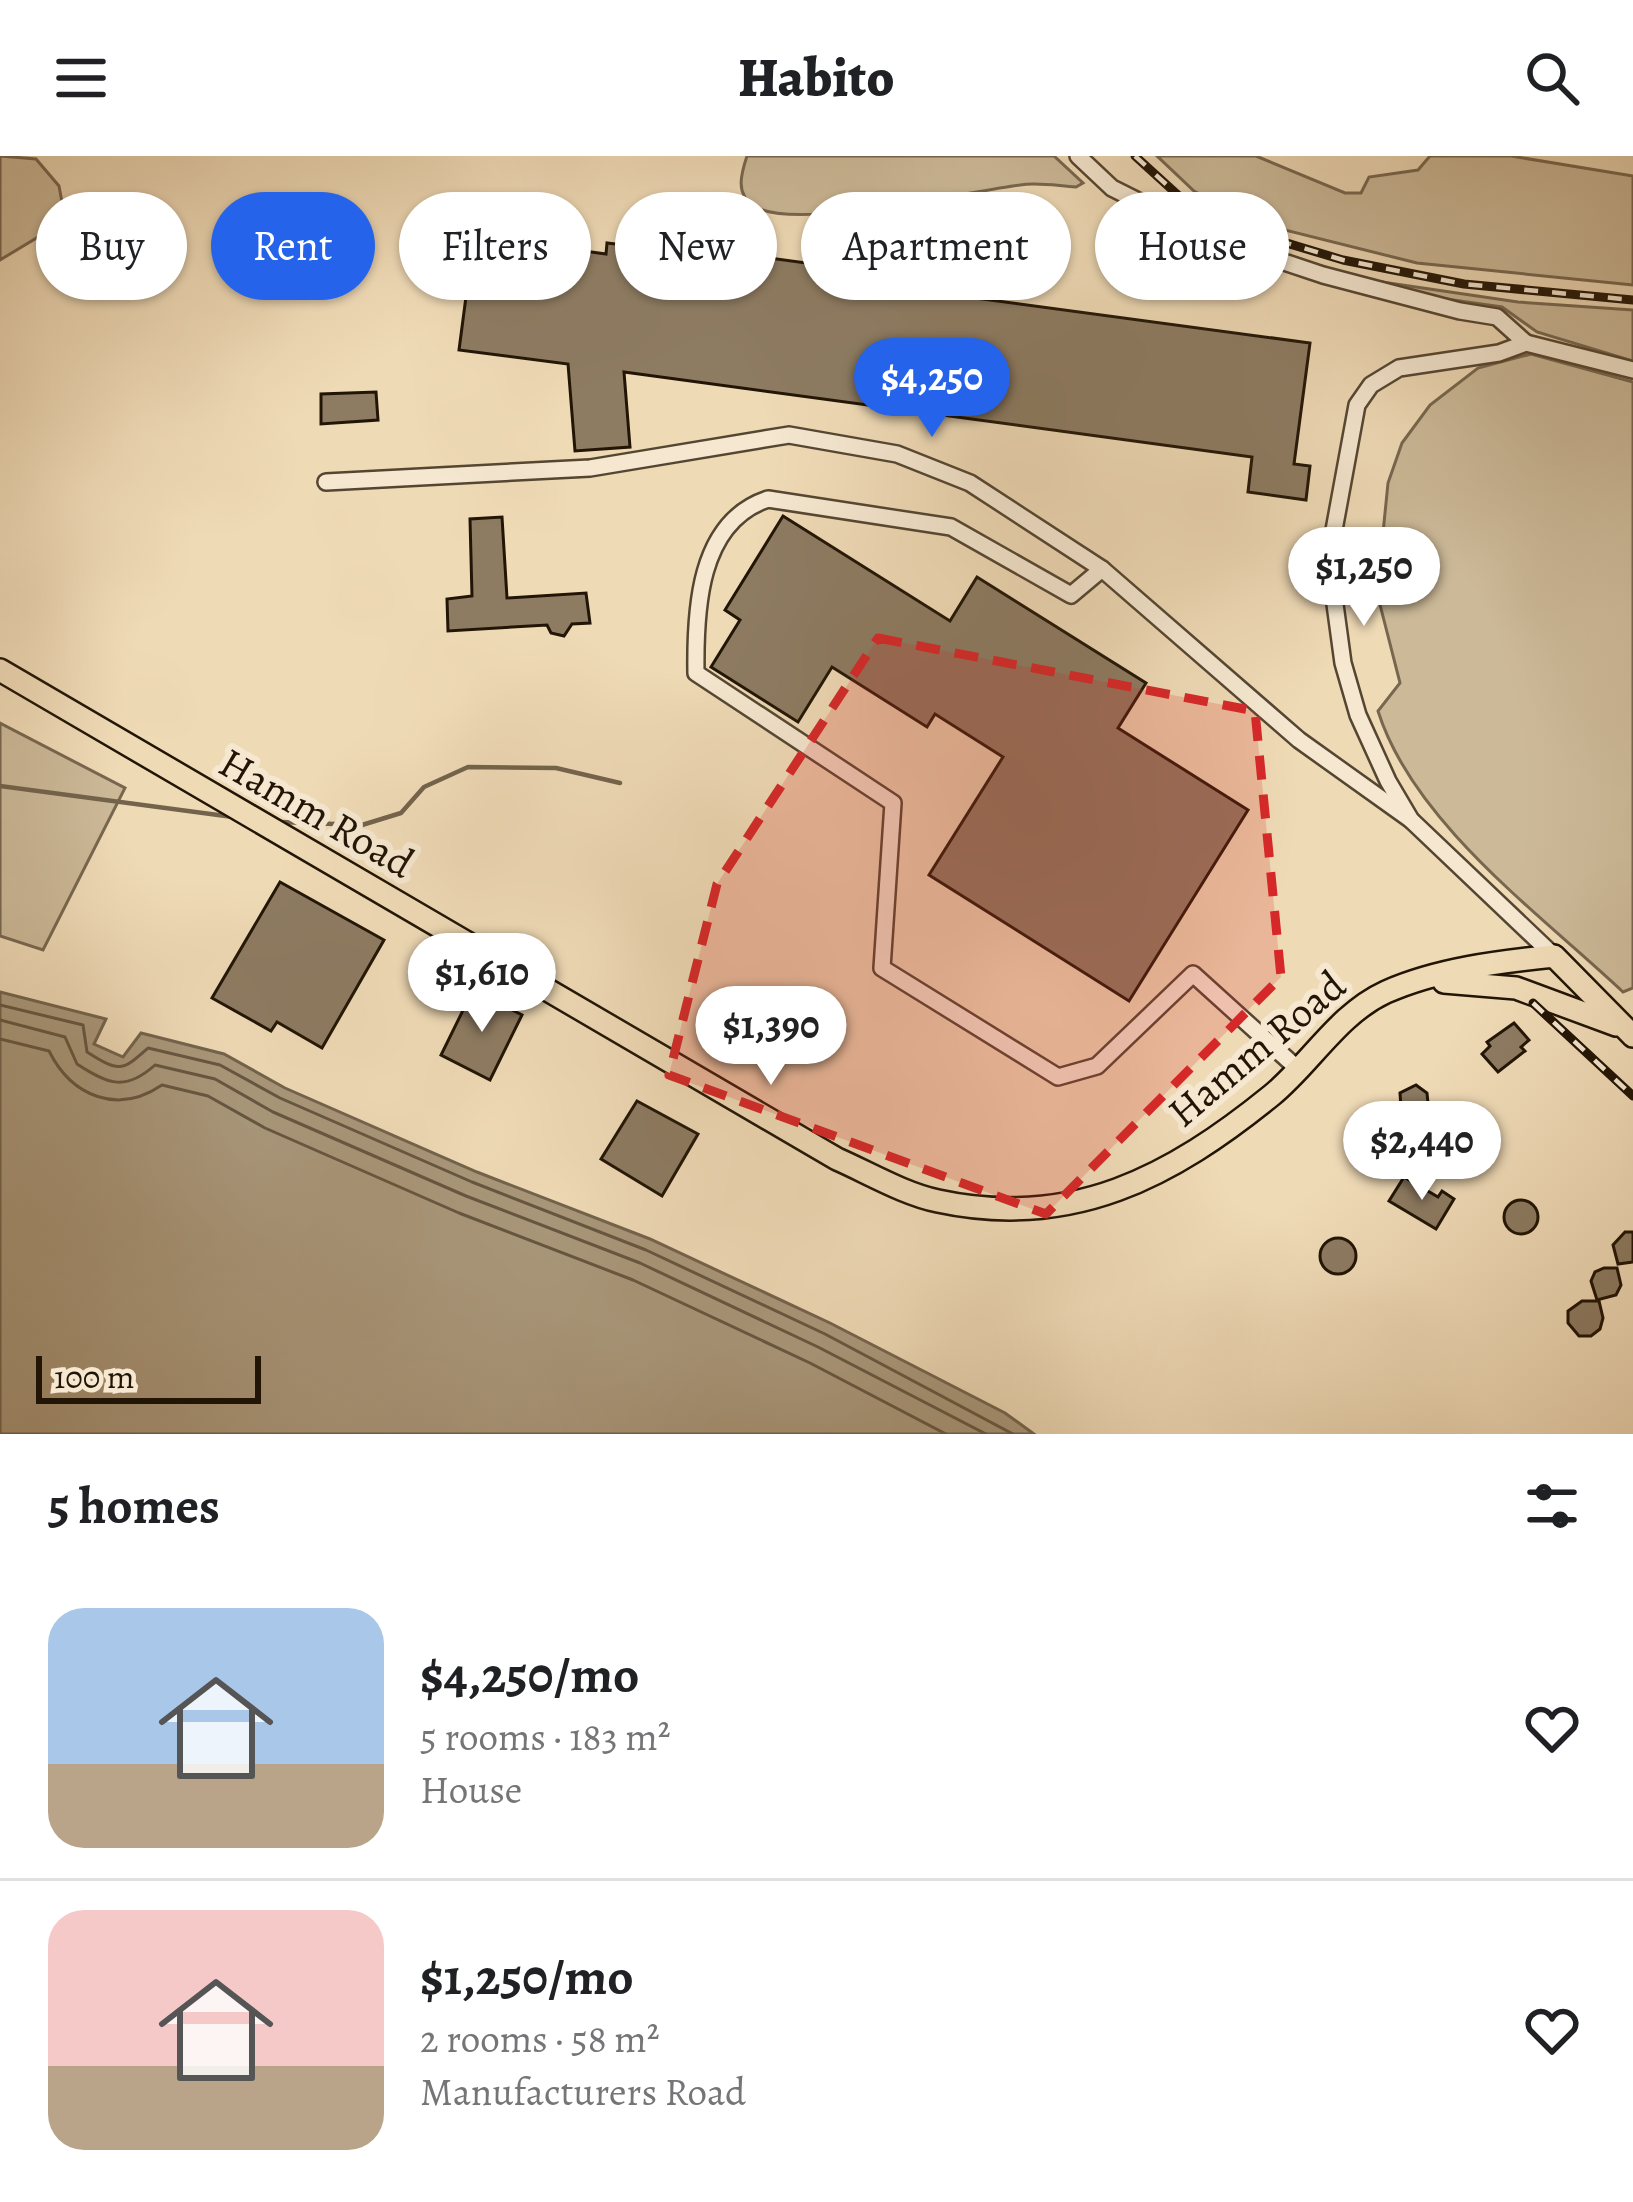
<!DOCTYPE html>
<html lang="en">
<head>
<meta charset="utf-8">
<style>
	:root { --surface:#fff; --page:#f6f6f6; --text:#202124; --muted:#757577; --line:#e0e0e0; --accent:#2563eb }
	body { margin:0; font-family:Alegreya,serif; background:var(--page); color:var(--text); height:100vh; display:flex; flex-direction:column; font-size:45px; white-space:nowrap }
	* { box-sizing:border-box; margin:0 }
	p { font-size:39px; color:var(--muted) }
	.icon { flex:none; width:66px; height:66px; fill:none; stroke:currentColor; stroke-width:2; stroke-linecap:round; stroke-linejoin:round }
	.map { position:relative; height:1278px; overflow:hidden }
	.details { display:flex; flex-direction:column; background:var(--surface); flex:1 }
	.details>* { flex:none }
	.top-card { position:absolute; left:36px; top:36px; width:1563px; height:108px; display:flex; gap:24px }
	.scale { position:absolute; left:36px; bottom:30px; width:225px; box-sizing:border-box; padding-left:12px; border:6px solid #221506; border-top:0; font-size:33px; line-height:42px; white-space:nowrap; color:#221506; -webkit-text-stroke:9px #f5e7d0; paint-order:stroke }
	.price { position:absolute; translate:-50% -102px; padding:0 27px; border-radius:42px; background:#fff; color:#222; font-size:39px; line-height:78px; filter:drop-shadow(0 3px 6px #0008) }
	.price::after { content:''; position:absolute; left:50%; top:72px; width:36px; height:27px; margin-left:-18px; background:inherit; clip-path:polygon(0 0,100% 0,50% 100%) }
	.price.selected { background:var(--accent); color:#fff }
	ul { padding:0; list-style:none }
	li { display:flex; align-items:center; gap:36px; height:300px; padding:0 48px }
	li+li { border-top:3px solid var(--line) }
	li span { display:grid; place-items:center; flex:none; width:336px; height:240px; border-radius:36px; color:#555 }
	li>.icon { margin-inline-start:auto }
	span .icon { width:144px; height:144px; fill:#fffc; stroke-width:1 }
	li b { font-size:51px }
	h2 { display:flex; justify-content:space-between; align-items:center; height:144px; padding:0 48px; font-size:51px }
	.chip { padding:0 42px; border-radius:54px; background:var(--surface); box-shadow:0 3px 9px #0004; font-size:42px; line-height:108px }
	.chip.selected { background:var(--accent); color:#fff }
	header { display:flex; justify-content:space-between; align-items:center; height:156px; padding:0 48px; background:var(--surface); font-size:54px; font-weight:800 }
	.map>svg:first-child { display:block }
</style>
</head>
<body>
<header><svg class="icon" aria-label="menu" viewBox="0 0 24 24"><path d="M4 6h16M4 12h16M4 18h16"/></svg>Habito<svg class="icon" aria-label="search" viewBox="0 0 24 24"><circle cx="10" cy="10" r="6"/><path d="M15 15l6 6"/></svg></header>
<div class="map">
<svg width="1633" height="1278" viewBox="0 0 1633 1278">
	<rect width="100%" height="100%" fill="#efdab6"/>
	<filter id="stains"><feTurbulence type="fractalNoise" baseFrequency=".00167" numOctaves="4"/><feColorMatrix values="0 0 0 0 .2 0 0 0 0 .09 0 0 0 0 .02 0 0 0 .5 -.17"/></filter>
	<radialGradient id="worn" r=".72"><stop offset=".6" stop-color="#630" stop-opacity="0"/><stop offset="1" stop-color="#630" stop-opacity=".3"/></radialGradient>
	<!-- green -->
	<g fill="#ccb998" stroke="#77674f" stroke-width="3">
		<polygon points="0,0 36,3 59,30 64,57 53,72 0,104"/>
		<path d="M747 0H1054L1083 27 1076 31C1058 30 1038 26 1020 29 970 35 791 76 754 50 735 38 741 18 747 0Z"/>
		<polygon points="1157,0 1256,0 1345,37 1361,37 1369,21 1418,14 1430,0 1511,0 1633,20 1633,129 1417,107 1245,64 1194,35"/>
		<polygon points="1382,126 1518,146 1633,154 1633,205 1537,176 1502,151 1432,141"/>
		<path d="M1531 198 1633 226V832L1623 836C1539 757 1413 666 1378 555L1400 527 1377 437 1388 327 1402 287 1430 249 1478 212Z"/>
		<polygon points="0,567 125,632 43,794 0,780"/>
	</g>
	<!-- water -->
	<polygon fill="#a9977a" stroke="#73634c" stroke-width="3" points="0,836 106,863 94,888 123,901 141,877 224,898 285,932 477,1016 650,1083 830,1167 1005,1257 1034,1278 0,1278"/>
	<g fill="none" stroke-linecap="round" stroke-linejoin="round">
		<!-- shore -->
		<g stroke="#665640" stroke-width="3">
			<path d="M0 849 83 869 87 896C120 917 122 915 148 892L220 909 280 942 472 1026 646 1094 825 1178 1013 1278"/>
			<path d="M0 864 65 881 77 908C109 929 126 935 155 909L215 923 273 956 466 1040 640 1107 818 1191 986 1278"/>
			<path d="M0 883 49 895C72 941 118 959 162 929L208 940 265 972 459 1057 633 1124 810 1207 946 1278"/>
		</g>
		<!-- stream -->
		<g stroke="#73634c" stroke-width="4.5">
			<polyline points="0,630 233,661"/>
			<polyline points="280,666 362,669 401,657 424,631 468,611 556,612 620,627"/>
		</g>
	</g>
	<!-- building -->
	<g fill="#8d7b62" stroke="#221506" stroke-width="3">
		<polygon points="474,80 606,98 607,87 649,92 647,105 730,116 732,97 895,119 893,131 1310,187 1294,308 1310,310 1306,344 1248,336 1252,301 624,216 630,291 575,295 568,208 459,194"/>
		<polygon points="376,236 378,264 321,268 321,238"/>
		<polygon points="783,360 950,465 977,421 1146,527 1118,572 1248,654 1129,845 929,719 1003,601 935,558 927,571 832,511 798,566 711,511 740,464 725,454"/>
		<polygon points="502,361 507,442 586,437 590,467 572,468 564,480 551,477 547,469 448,475 447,443 472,440 470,363"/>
		<polygon points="280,726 384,784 322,892 277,866 271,875 212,842"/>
		<polygon points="473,834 522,859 490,924 441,899"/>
		<polygon points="1514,867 1529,884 1521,891 1525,895 1498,916 1482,898 1490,890 1487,886"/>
		<polygon points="1416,929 1427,937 1429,957 1409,959 1401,952 1400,937"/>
		<polygon points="637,945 698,978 662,1040 601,1003"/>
		<circle cx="1455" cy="982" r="28"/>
		<polygon points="1404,1021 1438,1041 1442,1035 1454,1043 1436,1073 1389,1045"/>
		<circle cx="1521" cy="1061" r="17"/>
		<polygon points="1625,1076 1633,1076 1633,1106 1618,1108 1613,1089"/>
		<circle cx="1338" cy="1100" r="18"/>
		<polygon points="1604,1112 1617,1112 1621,1129 1616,1139 1597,1144 1591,1125 1595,1116"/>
		<polygon points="1582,1145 1599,1145 1603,1162 1600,1173 1591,1180 1579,1180 1568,1167 1568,1155"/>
	</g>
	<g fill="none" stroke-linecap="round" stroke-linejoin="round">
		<defs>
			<g id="minor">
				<polyline points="1078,0 1112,32 1212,82 1323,119 1460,155 1497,161 1526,187"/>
				<polyline points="1526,187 1499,197 1399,212 1371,229 1357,249 1334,374 1331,419 1343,507 1358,559 1388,625 1411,664 1554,800"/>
				<polyline points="1526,187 1633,214"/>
				<polyline points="326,326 590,312 789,279 897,298 970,327 1102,413 1299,584 1411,664"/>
				<path d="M1102 413 1071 439 951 371 768 343C698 366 695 455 696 517L893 647 882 812 1058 921 1097 910 1193 818 1298 913"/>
			</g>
			<g id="major">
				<path d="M0 514 837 1003C869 1017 904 1038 938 1045 1072 1074 1171 1021 1272 939 1311 907 1338 858 1386 836 1438 813 1498 806 1554 800L1633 880"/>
				<polyline points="1444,826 1516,832 1616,869"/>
			</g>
		</defs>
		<!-- minor casing -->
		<use href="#minor" stroke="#554632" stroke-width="20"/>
		<!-- major casing -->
		<use href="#major" stroke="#221506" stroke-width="26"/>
		<!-- minor -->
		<use href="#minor" stroke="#f5e7d0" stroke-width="15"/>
		<!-- major -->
		<use href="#major" stroke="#efdab6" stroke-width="21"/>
		<defs>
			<g id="rail">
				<polyline points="1135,0 1179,40 1250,76 1343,104 1464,128 1633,144"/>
				<polyline points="1533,847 1633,940"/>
			</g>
		</defs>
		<!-- rail casing -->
		<use href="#rail" stroke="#221506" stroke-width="9"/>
		<!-- rail -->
		<use href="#rail" stroke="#f5e7d0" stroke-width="4.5" stroke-dasharray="14" stroke-linecap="butt"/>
	</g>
	<!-- marked area -->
	<path fill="#d62828" fill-opacity="0.2" stroke="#d62828" stroke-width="9" stroke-dasharray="24 15" stroke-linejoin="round" d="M878 482 1255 555 1281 821 1046 1058 669 919 717 728Z"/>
	<g text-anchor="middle" stroke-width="12" stroke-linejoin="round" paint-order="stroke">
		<!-- street labels -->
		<g font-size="42" fill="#221506" stroke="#f5e7d0">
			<text transform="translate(317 656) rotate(30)" y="15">Hamm Road</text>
			<text transform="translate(1256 892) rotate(-40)" y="15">Hamm Road</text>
		</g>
	</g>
	<rect width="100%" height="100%" filter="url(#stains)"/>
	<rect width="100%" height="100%" fill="url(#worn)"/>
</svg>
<div class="scale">100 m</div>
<b class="price selected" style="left:932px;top:284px">$4,250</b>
<b class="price" style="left:1364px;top:473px">$1,250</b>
<b class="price" style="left:482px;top:879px">$1,610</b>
<b class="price" style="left:771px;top:932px">$1,390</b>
<b class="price" style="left:1422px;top:1047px">$2,440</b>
<div class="top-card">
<a class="chip">Buy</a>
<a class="chip selected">Rent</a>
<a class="chip">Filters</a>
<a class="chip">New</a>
<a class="chip">Apartment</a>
<a class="chip">House</a>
</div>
</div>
<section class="details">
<h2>5 homes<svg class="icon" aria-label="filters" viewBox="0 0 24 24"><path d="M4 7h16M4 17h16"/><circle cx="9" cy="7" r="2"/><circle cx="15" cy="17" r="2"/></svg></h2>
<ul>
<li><span style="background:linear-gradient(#a9c7e8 65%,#b9a48a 0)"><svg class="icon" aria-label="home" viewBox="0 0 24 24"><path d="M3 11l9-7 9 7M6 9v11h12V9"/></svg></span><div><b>$4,250/mo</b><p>5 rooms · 183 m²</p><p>House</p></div><svg class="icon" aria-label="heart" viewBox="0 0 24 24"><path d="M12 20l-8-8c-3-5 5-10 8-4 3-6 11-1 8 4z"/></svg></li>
<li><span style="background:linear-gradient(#f6c9c9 65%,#b9a48a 0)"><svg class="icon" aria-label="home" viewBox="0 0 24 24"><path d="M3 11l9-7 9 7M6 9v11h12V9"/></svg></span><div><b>$1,250/mo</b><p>2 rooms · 58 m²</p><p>Manufacturers Road</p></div><svg class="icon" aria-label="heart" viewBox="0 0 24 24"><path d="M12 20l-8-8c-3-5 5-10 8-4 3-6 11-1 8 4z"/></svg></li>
</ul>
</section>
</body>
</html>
